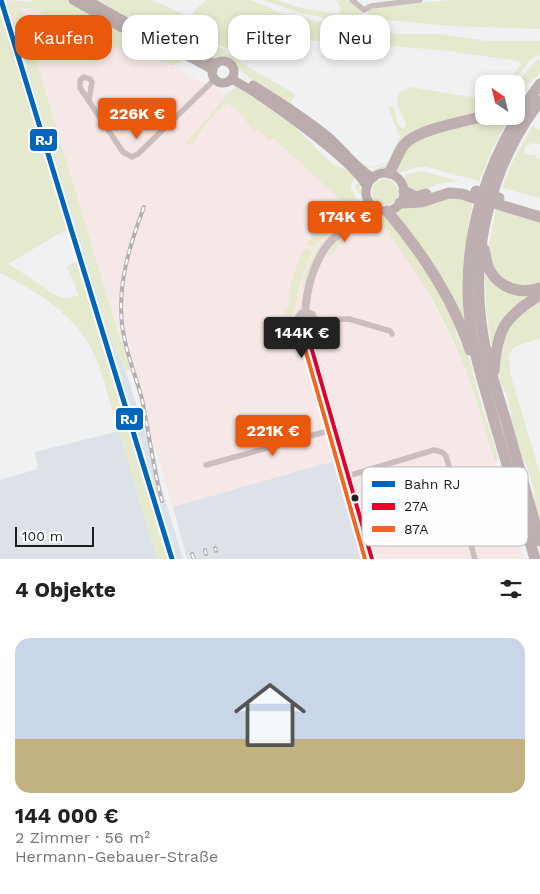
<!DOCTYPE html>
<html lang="de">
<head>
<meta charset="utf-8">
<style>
	:root { --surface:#fff; --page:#f2f2f2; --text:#222; --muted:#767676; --accent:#ea580c }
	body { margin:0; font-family:"Work Sans",sans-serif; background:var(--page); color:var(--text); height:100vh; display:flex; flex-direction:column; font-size:19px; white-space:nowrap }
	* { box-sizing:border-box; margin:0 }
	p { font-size:16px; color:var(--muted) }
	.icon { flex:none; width:28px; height:28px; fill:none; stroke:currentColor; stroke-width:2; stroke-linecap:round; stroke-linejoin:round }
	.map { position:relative; height:559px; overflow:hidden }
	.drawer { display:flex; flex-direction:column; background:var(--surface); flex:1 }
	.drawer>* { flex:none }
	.guide { position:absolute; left:15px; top:15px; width:510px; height:45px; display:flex; gap:10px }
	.needle { width:32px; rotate:325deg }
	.fabs { position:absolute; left:475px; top:75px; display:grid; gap:10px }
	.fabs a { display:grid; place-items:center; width:50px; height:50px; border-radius:10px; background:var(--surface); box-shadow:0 2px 8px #0003; font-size:25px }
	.scale { position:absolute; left:15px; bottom:12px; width:79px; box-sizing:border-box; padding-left:5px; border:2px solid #1c1d1e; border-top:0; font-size:14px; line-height:18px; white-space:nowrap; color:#1c1d1e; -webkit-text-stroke:4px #fdfeff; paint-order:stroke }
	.price { position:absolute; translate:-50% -42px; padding:0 11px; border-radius:5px; background:var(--accent); color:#fff; font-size:16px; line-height:32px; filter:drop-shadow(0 1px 2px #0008) }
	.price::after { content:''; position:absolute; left:50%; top:30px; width:15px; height:11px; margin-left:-8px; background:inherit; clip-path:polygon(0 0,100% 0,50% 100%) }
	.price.selected { background:#222; color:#fff }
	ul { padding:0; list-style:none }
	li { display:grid; align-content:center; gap:10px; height:265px; padding:0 15px }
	li span { display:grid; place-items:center; height:155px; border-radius:15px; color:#555 }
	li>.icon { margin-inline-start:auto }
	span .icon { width:90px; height:90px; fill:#fffc; stroke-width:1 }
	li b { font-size:21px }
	h2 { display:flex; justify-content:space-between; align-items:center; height:60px; padding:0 15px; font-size:21px }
	.pill { padding:0 18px; border-radius:15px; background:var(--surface); box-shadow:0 2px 8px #0003; font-size:18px; line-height:45px }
	.pill.selected { background:var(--accent); color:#fff }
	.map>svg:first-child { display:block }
</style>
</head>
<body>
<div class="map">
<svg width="540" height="559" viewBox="0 0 540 559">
	<rect width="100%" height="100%" fill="#eff1f3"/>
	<!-- commercial -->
	<polygon fill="#f5e8e6" points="21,7 31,7 71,32 89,39 168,64 197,80 212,85 224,94 228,90 348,193 379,222 397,244 424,286 462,361 495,461 523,559 362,559 334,461 173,507 38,67"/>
	<!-- built -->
	<g fill="#dde2e8">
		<polygon points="0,0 7,0 114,347 126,372 146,436 151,435 161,486 183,559 167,559 161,529 0,7"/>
		<polygon points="119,431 157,559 0,559 0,480 38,469 35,452"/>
		<polygon points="334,461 362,559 187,559 173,507"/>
	</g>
	<!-- green -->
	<g fill="#e5e9cd">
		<path d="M7 0 32 2 33 0H67L101 22 181 59 180 62 173 66C140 51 102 48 70 31 55 23 38 7 21 7L38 67 117 328 131 369 126 372 114 347Z"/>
		<path d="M94 0H153L186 16 192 21 201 37 207 42 226 50 225 54 233 56 241 63 295 94 291 102C306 120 331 133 348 149 354 155 361 165 369 167 376 168 381 164 387 161 379 170 372 165 365 170L343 146 289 104 237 69 230 60 222 58 217 59 197 51 130 21Z"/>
		<path d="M207 0H250L281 13 309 20 398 34H440L487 41H540V55L531 59 511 84H505L522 64 518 61 442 50 376 45 365 48V39H360L359 44H361L357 46C333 39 306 40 281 43 259 46 235 54 213 43 203 37 198 27 192 16L197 8Z"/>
		<polygon points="263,0 277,0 297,7 336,14 339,13 341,8 336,0 349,0 361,11 363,20 360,20 359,23 304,14"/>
		<polygon points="449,0 540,0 540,29 451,26 368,18 368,11 373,8"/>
		<path d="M0 7 69 230 60 233 8 264 34 280 53 294 64 298 79 296 67 266 78 261 161 529 167 559H157L100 368C84 321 43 294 0 273Z"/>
		<path d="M540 58V73L516 94V84C523 77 533 61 540 58Z"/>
		<path d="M235 86 290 122 330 162C340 169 349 170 357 177 342 192 359 190 357 204L329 230 314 248 307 244 322 225 340 209 336 204 340 199 273 138 269 141 258 129 254 132 241 114 229 103C212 114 202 128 192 145L186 143Z"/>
		<path d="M410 87 484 99V110L424 127 387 168 375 172H369L386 165 400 137 388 107 392 106C397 114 395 124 403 129L406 126V123C398 108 389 93 410 87Z"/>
		<polygon points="491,116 509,116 490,154 479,181 427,167 417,167 399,173 396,172 403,151 411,141"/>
		<polygon points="533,125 540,132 540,144 532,143 530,145 525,145 524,154 536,155 536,158 539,159 540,156 540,198 502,188 512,163"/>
		<polygon points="422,171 458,181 436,184 435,186 415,192 406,186 404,179 407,174"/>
		<circle cx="385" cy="192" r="13"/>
		<path d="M360 181 361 186 358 188 359 190 363 187 362 205 355 214 332 235 311 266 302 293C301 269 321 242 337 227 345 220 354 213 361 205L362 197 355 187Z"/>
		<path d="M454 198 473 202C463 245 461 285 465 328L393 213 400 208Z"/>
		<polygon points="496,208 540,221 540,283 528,287 511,285 494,270 489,245"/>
		<path d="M377 213 384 214 423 265 456 326 455 331 463 349 469 358 483 410 499 460 495 461C484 428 475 392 461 359 441 310 412 263 379 222H364L342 241 329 258 326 256C338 240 355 215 377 213Z"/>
		<path d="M305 248 312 251 300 282 295 309 290 317H286L283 309H288C290 287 294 267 305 248Z"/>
		<polygon points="485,267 492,278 536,292 493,344 491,344 486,307"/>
		<polygon points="540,300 540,338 514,347 508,356 511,376 540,474 540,519 535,504 534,489 527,466 522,458 511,418 511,412 506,393 501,385 498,367 500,345 517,316"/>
	</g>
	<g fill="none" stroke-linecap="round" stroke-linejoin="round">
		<!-- minor -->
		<g stroke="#c9bebd" stroke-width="5.5">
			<polyline points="352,0 364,10 371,6 420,0"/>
			<polyline points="89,100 92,82 90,79 84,77 80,80 80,88 123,152 132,157 138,154 215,79"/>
			<polyline points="314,320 349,319 390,331 392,334"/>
			<polyline points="206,465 335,429"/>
			<polyline points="348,476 434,450 442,452 446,456 475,559"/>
		</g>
		<!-- tertiary -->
		<g stroke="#c9bebd" stroke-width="8">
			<path d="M368 200C365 218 341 230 329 243 313 263 307 287 305 312L301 314 298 319 300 325 306 328 372 559"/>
			<polyline points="360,216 377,209"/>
			<polyline points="305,312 312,315 314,320 312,326 306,328"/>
		</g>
		<!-- primary -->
		<g stroke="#baacac" stroke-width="9">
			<polyline points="73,0 122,28 193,59 213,70"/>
			<polyline points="87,0 130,24 216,64"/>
			<circle cx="223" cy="72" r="11"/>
			<path d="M231 79C260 93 353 160 367 187"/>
			<path d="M253 85C279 101 306 118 330 138 344 151 356 168 373 178"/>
			<circle cx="385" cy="192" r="19"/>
		</g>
		<!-- motorway -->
		<g stroke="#beb0b1" stroke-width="11">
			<path d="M540 101C493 162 471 245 481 322 485 357 497 391 507 425 518 463 529 502 540 541"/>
			<path d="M389 173C395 164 397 154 404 145 417 129 463 122 484 116"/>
			<polyline points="404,191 416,197 426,194"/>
			<polyline points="400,203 421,202 449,193 462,194 474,198"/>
			<polyline points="497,204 540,217"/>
			<path d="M387 211C421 251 453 299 470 350"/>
			<path d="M484 249C486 256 486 262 489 269 499 288 520 295 540 288"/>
			<path d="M494 371C497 330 504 317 540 295"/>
			<path d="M535 559C522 514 508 469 495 424 486 391 474 357 470 322 460 235 489 152 540 84"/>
		</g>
		<defs>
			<g id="rail">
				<path d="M144 207C128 249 114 295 125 341 129 361 137 380 142 399 149 433 153 467 162 501"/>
				<polyline points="162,523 169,559"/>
				<polyline points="215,548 216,551"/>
				<polyline points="205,550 206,554"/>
				<polyline points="192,554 194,559"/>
			</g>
		</defs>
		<!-- rail casing -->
		<use href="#rail" stroke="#b4b0b0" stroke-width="4"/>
		<!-- rail -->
		<use href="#rail" stroke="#fdfeff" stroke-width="2" stroke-dasharray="5.5" stroke-linecap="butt"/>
		<!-- motorway-bridge -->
		<polyline stroke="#beb0b1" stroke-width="11" points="476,191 499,198"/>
		<defs>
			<polyline id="bus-1" points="310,343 372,559"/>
			<polyline id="bus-2" points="304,345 365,559"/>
		</defs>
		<!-- bus-1 casing -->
		<use href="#bus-1" stroke="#fdfeff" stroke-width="8"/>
		<!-- bus-2 casing -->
		<use href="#bus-2" stroke="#fdfeff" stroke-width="8"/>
		<!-- bus-1 -->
		<use href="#bus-1" stroke="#e4002b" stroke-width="4"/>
		<!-- bus-2 -->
		<use href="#bus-2" stroke="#f26522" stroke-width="4"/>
		<defs>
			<polyline id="rail-1" points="1,0 172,559"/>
		</defs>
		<!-- rail-1 casing -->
		<use href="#rail-1" stroke="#fdfeff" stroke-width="9"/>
		<!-- rail-1 -->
		<use href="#rail-1" stroke="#0065bd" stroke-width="5"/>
	</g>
	<!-- markers -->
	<circle fill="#1c1d1e" stroke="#fdfeff" stroke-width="2" cx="355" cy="498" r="4.5"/>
	<!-- legend -->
	<rect x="362" y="467" width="166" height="79" rx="8" fill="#fdfeff" stroke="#bababc" stroke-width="1"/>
	<rect x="372" y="481" width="23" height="6" fill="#0065bd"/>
	<rect x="372" y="503" width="23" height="7" fill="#e4002b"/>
	<rect x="372" y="526" width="23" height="6" fill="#f26522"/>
	<g font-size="14" fill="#1c1d1e">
		<text x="404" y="489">Bahn RJ</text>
		<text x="404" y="511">27A</text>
		<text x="404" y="534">87A</text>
	</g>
	<g stroke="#fdfeff" stroke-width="2">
		<rect x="29" y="128" width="29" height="24" rx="5" fill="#0065bd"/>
		<rect x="115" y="407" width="29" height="24" rx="5" fill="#0065bd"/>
	</g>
	<g font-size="14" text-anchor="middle" font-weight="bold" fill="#fff">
		<text x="44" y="145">RJ</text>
		<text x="129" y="424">RJ</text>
	</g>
</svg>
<div class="fabs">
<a><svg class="needle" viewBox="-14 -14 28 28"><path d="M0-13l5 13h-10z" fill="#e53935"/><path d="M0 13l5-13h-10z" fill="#767676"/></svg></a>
</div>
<div class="scale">100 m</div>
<b class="price" style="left:137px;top:140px">226K €</b>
<b class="price" style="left:345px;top:243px">174K €</b>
<b class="price selected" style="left:302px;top:359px">144K €</b>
<b class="price" style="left:273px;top:457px">221K €</b>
<div class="guide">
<a class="pill selected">Kaufen</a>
<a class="pill">Mieten</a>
<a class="pill">Filter</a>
<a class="pill">Neu</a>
</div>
</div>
<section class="drawer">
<h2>4 Objekte<svg class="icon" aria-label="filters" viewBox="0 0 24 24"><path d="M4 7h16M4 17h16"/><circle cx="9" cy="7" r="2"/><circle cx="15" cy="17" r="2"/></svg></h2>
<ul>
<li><span style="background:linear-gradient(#c9d6e8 65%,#c2b280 0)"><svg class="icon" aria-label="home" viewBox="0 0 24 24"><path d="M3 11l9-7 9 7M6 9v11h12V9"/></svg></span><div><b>144 000 €</b><p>2 Zimmer · 56 m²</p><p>Hermann-Gebauer-Straße</p></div></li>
</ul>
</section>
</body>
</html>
